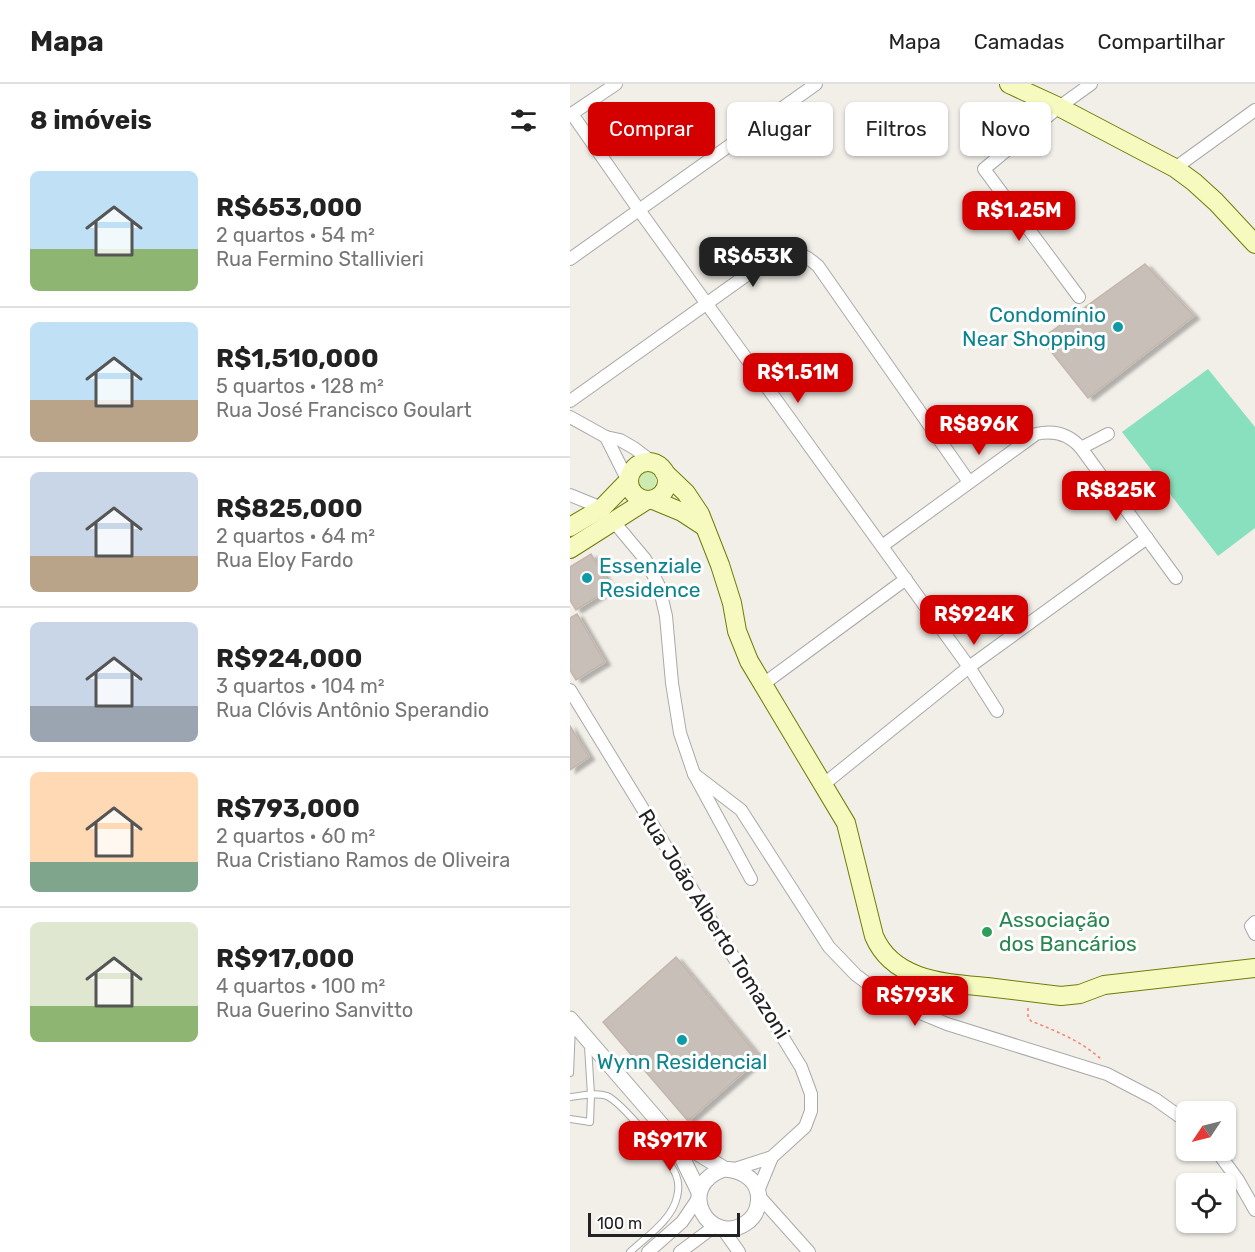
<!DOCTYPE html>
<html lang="pt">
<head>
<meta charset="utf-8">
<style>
	:root { --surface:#fff; --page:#f6f6f6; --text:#222; --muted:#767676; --line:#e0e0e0; --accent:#d40000 }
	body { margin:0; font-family:Rubik,sans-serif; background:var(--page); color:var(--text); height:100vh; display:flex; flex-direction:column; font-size:22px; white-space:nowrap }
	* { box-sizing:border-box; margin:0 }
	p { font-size:20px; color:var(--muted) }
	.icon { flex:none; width:33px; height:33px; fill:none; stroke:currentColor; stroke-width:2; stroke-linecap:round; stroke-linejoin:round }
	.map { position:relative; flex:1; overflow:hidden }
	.side { display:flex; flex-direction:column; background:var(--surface); width:570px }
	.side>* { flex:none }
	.guide { position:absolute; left:18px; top:18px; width:570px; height:54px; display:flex; gap:12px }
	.needle { width:39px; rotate:235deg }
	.tools { position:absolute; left:606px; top:1017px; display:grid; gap:12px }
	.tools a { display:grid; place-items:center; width:60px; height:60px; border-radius:9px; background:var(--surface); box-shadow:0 2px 4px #0004; font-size:30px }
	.scale { position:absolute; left:18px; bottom:15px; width:152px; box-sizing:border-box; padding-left:6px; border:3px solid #222; border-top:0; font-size:16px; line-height:21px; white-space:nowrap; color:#222; -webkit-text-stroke:4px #fff; paint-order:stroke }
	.price { position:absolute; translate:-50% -51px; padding:0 14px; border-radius:12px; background:var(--accent); color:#fff; font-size:20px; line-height:39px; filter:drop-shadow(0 2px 3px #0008) }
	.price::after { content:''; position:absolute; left:50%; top:36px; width:18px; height:14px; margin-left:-9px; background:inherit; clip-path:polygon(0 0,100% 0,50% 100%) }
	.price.active { background:#222; color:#fff }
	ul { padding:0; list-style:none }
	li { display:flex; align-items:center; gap:18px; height:150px; padding:0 30px }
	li+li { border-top:2px solid var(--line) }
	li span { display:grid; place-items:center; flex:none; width:168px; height:120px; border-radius:9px; color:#555 }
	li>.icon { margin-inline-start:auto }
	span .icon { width:72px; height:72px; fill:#fffc; stroke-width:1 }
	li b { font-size:26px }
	h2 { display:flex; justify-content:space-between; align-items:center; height:72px; padding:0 30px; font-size:26px }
	.pill { padding:0 21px; border-radius:9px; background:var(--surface); box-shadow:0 2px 4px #0004; font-size:21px; line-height:54px }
	.pill.active { background:var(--accent); color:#fff }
	header { display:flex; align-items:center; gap:36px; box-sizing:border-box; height:84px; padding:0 30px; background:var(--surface); border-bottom:2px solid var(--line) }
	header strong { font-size:28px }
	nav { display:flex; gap:33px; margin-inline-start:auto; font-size:21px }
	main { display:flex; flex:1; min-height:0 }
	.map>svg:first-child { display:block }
</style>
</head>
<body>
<header>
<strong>Mapa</strong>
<nav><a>Mapa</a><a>Camadas</a><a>Compartilhar</a></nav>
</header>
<main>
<section class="side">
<h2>8 imóveis<svg class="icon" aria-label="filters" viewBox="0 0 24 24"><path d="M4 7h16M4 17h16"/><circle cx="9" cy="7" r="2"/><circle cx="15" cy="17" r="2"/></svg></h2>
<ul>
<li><span style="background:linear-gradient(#bfe0f5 65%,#8fb573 0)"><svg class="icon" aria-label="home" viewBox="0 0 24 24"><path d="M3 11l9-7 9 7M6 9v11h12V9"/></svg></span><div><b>R$653,000</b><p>2 quartos · 54 m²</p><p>Rua Fermino Stallivieri</p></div></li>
<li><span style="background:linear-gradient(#bfe0f5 65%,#b9a48a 0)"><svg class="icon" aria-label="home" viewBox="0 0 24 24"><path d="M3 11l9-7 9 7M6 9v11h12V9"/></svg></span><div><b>R$1,510,000</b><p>5 quartos · 128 m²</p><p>Rua José Francisco Goulart</p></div></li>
<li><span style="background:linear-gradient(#c9d6e8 70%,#b9a48a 0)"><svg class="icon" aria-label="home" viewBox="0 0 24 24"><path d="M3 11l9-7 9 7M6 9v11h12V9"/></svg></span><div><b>R$825,000</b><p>2 quartos · 64 m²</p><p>Rua Eloy Fardo</p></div></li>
<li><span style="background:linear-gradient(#c9d6e8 70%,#9aa5b1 0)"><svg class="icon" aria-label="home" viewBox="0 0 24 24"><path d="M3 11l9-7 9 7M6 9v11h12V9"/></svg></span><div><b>R$924,000</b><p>3 quartos · 104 m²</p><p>Rua Clóvis Antônio Sperandio</p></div></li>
<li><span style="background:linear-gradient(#ffd9b3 75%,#7fa58c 0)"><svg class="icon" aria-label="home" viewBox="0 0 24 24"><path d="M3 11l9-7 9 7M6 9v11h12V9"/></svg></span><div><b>R$793,000</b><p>2 quartos · 60 m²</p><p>Rua Cristiano Ramos de Oliveira</p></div></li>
<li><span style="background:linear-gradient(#dfe7d0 70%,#8fb573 0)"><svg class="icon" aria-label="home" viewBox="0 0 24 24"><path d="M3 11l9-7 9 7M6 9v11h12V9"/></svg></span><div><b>R$917,000</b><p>4 quartos · 100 m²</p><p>Rua Guerino Sanvitto</p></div></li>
</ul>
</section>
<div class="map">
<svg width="685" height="1168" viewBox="0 0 685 1168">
	<defs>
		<filter id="shadow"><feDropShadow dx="5.5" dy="3" stdDeviation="1.5" flood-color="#0004"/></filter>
	</defs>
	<rect width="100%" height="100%" fill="#f2efe9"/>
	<!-- grass -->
	<circle fill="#cdebb0" cx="75" cy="397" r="11"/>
	<!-- pitch -->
	<polygon fill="#88e0be" points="638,285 685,343 685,444 648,472 552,348"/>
	<!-- building -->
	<g fill="#c7bfb8" stroke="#c4b6ab" stroke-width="1.5" filter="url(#shadow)">
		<polygon points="575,180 624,232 518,314 471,255"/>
		<polygon points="21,470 41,504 6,526 0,516 0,483"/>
		<polygon points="7,530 35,578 6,596 0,586 0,534"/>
		<polygon points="0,642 19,673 0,686"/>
		<polygon points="106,873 190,974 118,1037 33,938"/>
	</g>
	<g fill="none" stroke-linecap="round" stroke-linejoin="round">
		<defs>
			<g id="service">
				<polyline points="0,989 2,941"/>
				<path d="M0 1013C11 1012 26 1008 37 1012 51 1018 100 1076 106 1091 109 1098 109 1105 107 1113 102 1136 76 1153 60 1168"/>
				<polyline points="0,1035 20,1038 21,1011 18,962"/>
			</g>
			<g id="minor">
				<polyline points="2,30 69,126 399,583 427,627"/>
				<polyline points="0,31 46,0"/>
				<polyline points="605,84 685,26"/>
				<polyline points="0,175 246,0"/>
				<polyline points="509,213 414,85 489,23 521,0"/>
				<path d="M0 317 202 173C222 164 232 168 248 182L399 398"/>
				<polyline points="0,333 36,353 50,356 64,364 85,380"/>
				<polyline points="36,353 54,389 60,395"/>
				<polyline points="511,364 538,350"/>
				<polyline points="0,411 32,424"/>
				<polyline points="44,438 75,475 89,502 96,532 102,599 110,649 124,690 181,795"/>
				<path d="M312 462 466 350C484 346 499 350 511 364L606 494"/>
				<polyline points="192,601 336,495"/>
				<polyline points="0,606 231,983 241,1010 241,1027 235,1043 202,1073 165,1085"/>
				<polyline points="124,690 171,726 259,863 286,891 321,917 377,940 537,990 585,1015 616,1037"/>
				<polyline points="254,700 399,583 577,454"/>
				<polyline points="685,838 681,842 685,850"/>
				<polyline points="646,1066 668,1096 685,1126"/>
				<polyline points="188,1107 202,1073"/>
				<polyline points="188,1111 239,1168"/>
				<polyline points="152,1144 169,1168"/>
				<polyline points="78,1168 112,1138 129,1113"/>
				<polyline points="110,1168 145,1142"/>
			</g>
			<g id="tertiary">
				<path d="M0 935 102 1053 154 1085C174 1086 192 1098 188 1120 187 1128 182 1135 176 1139 140 1164 103 1103 154 1085"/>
				<polyline points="102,1053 129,1108"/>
			</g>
			<g id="secondary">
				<polyline points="439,0 489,23 605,84 624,98 646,118 685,160"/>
				<circle cx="78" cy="397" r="19"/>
				<path d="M94 388 116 409 130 430 150 481 162 519 167 547 179 577 276 739 304 852C323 897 375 899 417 903 441 906 466 909 491 912L510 910 534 901 685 884"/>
				<polyline points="83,416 112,428 135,443"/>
				<polyline points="0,443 32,424 59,396"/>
				<polyline points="0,465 77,416"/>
			</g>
		</defs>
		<!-- service casing -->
		<use href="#service" stroke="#a9a9a9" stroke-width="8"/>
		<!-- minor casing -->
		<use href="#minor" stroke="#a9a9a9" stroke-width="14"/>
		<!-- tertiary casing -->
		<use href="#tertiary" stroke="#a9a9a9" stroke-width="17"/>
		<!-- secondary casing -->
		<use href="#secondary" stroke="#707d05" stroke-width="20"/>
		<!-- path -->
		<path stroke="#fa8072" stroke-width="1.5" stroke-dasharray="3 3" stroke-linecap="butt" d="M458 924V933L461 937C486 947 511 957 531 975"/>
		<!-- service -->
		<use href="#service" stroke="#fff" stroke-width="6"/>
		<!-- minor -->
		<use href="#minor" stroke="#fff" stroke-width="12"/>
		<!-- tertiary -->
		<use href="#tertiary" stroke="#fff" stroke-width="15"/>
		<!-- secondary -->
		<use href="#secondary" stroke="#f7fabf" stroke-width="18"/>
	</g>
	<!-- markers -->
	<g fill="#0f9aa8" stroke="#fff" stroke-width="2">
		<circle cx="548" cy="243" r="6"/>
		<circle cx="17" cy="494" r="6"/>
		<circle cx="112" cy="956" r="6"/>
	</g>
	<circle fill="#2e9e5b" stroke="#fff" stroke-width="2" cx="417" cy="848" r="6"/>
	<g text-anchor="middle" stroke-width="6" stroke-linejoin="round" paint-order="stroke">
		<!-- culture labels -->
		<g font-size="21" fill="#0d838f" stroke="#fff" text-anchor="end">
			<text x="536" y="238">Condomínio<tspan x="536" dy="24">Near Shopping</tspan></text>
			<text x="29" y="489" text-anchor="start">Essenziale<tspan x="29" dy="24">Residence</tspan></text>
			<text x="112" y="985" text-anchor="middle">Wynn Residencial</text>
		</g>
		<!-- leisure labels -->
		<g font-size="21" fill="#27864d" stroke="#fff" text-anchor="start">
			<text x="429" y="843">Associação<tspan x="429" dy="24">dos Bancários</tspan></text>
		</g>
		<!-- street labels -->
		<g font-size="21" fill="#222" stroke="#fff">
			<text transform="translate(144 840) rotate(58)" y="7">Rua João Alberto Tomazoni</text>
		</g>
	</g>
</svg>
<div class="tools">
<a><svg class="needle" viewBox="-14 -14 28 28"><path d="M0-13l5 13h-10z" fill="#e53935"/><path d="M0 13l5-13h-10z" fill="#767676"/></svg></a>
<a><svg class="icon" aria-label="locate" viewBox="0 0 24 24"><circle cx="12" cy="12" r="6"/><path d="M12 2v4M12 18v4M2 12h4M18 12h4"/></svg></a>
</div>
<div class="scale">100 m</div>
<b class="price" style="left:449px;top:158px">R$1.25M</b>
<b class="price active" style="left:183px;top:204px">R$653K</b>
<b class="price" style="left:228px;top:320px">R$1.51M</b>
<b class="price" style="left:409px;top:372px">R$896K</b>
<b class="price" style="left:546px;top:438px">R$825K</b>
<b class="price" style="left:404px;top:562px">R$924K</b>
<b class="price" style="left:345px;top:943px">R$793K</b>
<b class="price" style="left:100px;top:1088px">R$917K</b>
<div class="guide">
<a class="pill active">Comprar</a>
<a class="pill">Alugar</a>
<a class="pill">Filtros</a>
<a class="pill">Novo</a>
</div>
</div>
</main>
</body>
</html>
